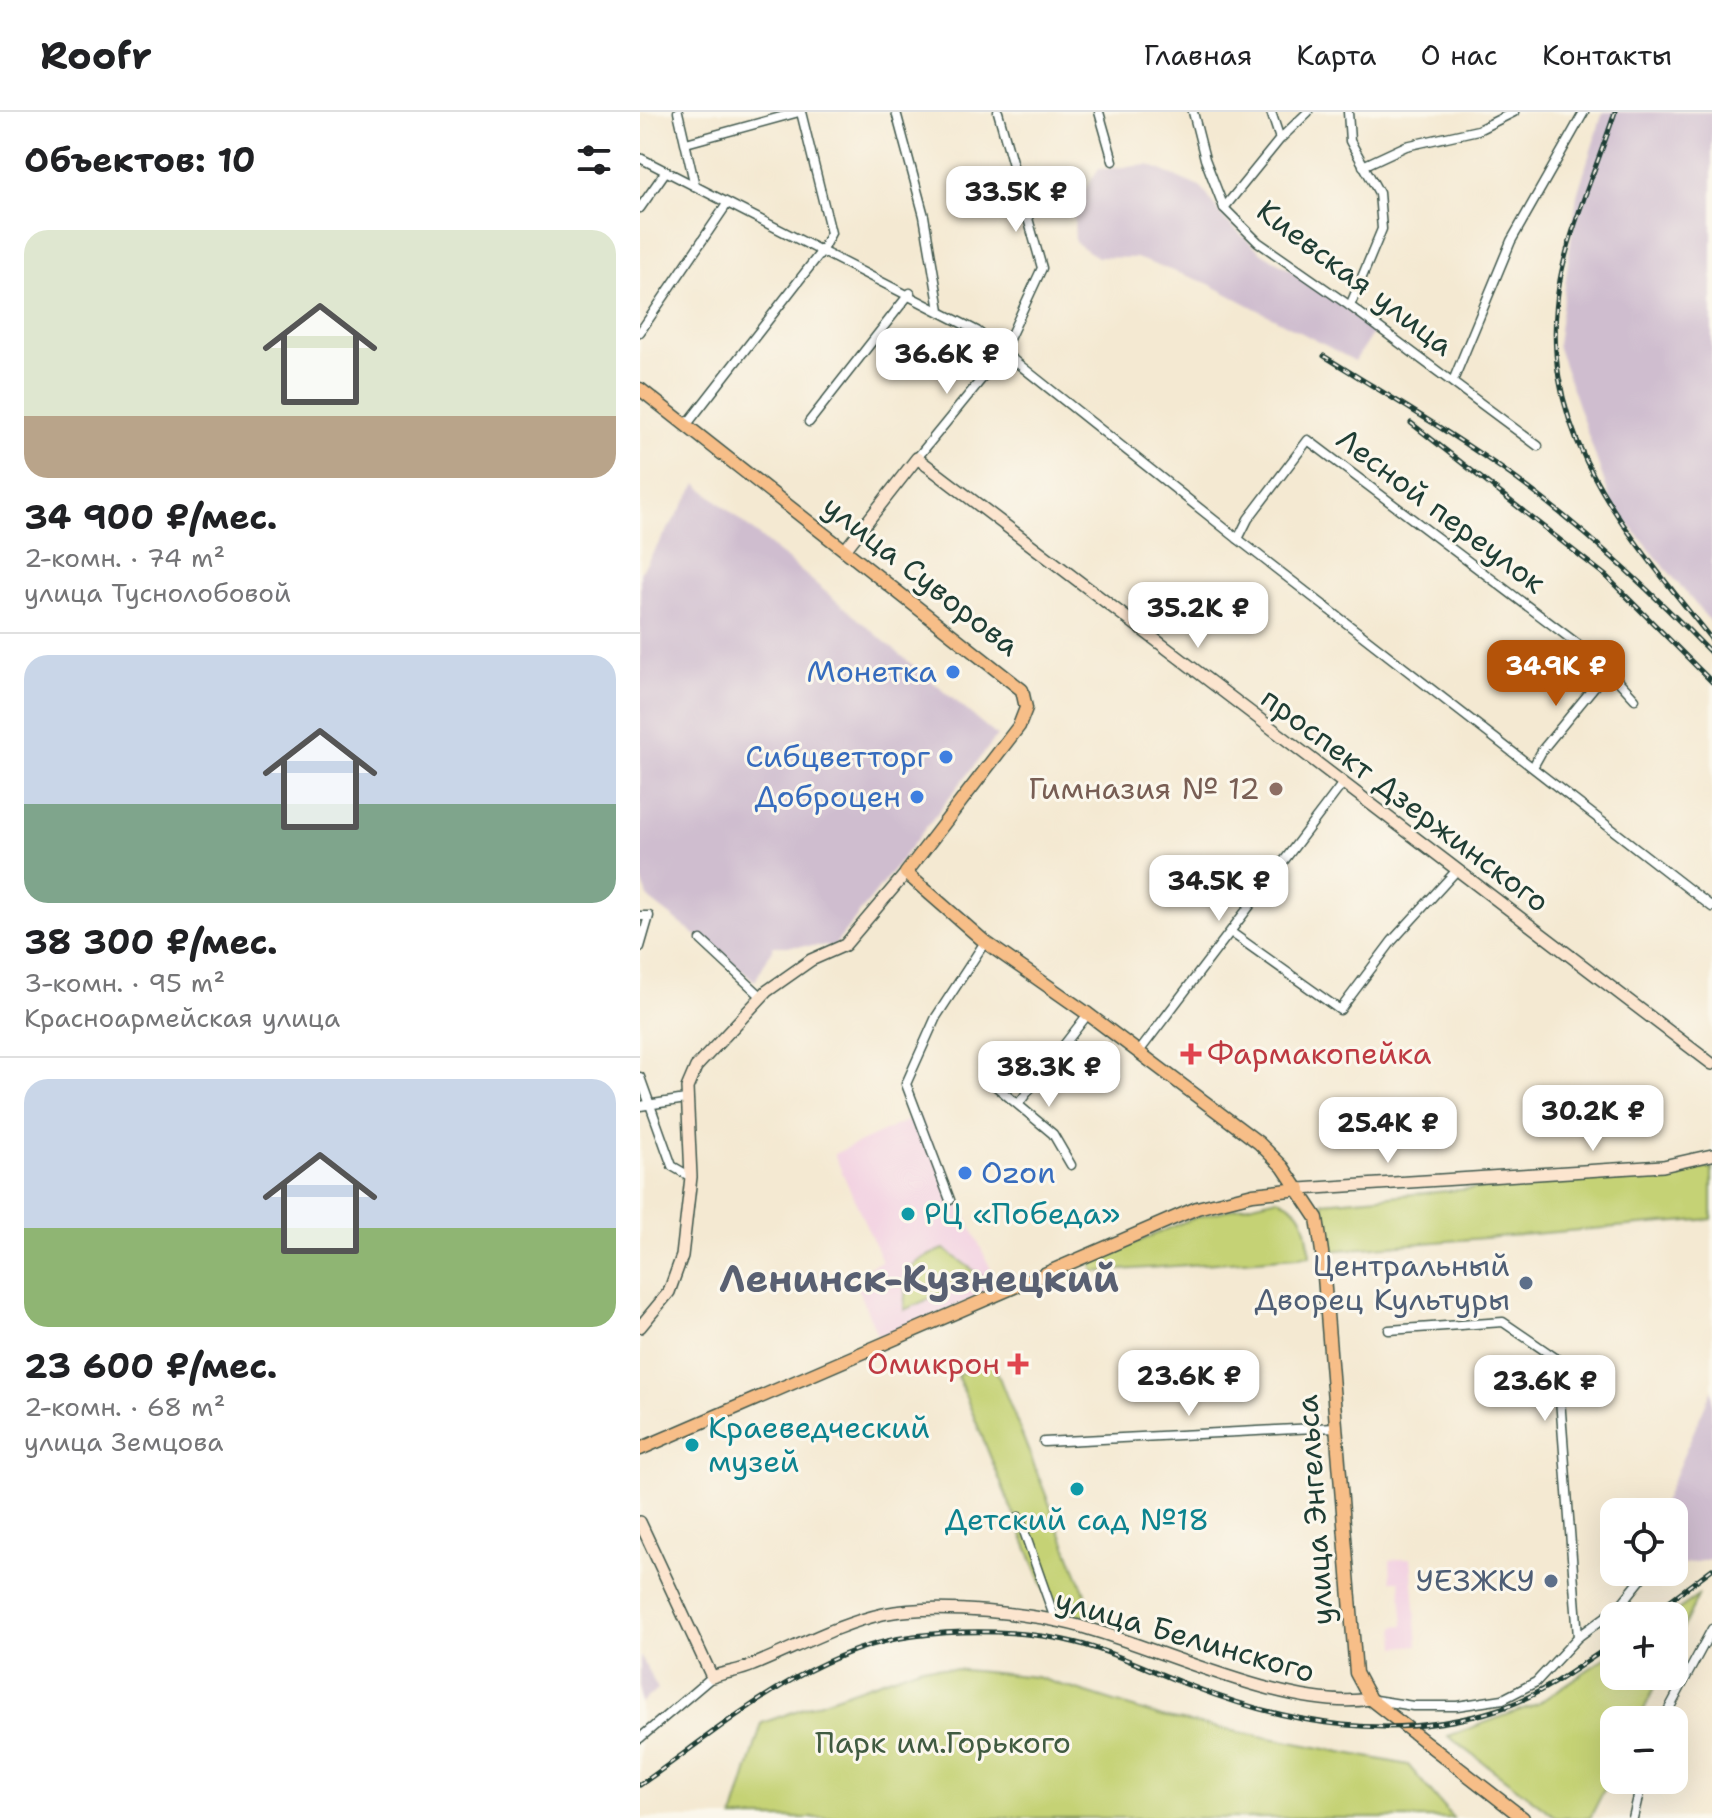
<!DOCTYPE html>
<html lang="ru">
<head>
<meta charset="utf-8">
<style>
	:root { --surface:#fff; --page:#f2f2f2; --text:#202124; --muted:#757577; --line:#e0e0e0; --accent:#b45309 }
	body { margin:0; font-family:"Shantell Sans",sans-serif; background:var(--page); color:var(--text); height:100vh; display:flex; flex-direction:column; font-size:30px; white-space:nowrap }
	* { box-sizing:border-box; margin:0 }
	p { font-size:26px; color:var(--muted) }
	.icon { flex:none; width:44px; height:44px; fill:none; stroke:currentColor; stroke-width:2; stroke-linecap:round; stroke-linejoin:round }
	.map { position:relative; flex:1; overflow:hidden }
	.drawer { display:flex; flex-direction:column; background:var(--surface); width:640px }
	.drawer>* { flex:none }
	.tools { position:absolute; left:960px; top:1386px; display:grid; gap:16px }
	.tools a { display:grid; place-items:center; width:88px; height:88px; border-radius:16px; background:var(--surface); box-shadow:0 8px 32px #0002; font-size:40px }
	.price { position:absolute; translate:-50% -68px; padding:0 18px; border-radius:16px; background:#fff; color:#222; font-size:26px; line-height:52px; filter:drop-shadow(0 2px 4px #0008) }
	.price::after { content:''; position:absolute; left:50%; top:48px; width:24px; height:18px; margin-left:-12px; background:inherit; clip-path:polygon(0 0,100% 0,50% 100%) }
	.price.active { background:var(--accent); color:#fff }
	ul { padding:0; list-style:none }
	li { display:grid; align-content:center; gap:16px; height:424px; padding:0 24px }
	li+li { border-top:2px solid var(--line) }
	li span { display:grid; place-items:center; height:248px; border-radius:24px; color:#555 }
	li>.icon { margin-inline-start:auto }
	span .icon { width:144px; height:144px; fill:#fffc; stroke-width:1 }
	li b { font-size:34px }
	h2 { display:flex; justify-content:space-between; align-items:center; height:96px; padding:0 24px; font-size:34px }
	header { display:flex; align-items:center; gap:48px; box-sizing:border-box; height:112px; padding:0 40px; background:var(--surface); border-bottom:2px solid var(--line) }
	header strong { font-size:38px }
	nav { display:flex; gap:44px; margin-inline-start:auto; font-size:28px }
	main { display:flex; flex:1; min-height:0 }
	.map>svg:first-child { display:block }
</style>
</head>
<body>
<header>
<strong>Roofr</strong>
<nav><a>Главная</a><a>Карта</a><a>О нас</a><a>Контакты</a></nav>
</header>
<main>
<section class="drawer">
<h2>Объектов: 10<svg class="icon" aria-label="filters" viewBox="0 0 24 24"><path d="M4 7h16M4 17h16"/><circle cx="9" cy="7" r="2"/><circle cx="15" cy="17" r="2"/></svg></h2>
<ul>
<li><span style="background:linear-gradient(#dfe7d0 75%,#b9a48a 0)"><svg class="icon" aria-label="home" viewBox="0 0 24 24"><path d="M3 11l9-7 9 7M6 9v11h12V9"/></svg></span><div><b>34 900 ₽/мес.</b><p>2-комн. · 74 m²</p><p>улица Туснолобовой</p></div></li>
<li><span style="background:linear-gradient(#c9d6e8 60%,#7fa58c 0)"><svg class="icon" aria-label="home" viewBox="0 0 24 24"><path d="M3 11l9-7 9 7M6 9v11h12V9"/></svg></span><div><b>38 300 ₽/мес.</b><p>3-комн. · 95 m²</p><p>Красноармейская улица</p></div></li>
<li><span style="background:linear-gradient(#c9d6e8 60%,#8fb573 0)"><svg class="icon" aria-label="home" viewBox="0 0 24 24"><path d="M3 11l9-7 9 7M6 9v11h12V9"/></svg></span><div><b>23 600 ₽/мес.</b><p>2-комн. · 68 m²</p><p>улица Земцова</p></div></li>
</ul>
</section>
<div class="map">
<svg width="1072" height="1706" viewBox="0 0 1072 1706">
	<rect width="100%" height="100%" fill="#fbf7ec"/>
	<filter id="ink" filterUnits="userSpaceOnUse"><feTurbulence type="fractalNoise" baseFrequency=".0125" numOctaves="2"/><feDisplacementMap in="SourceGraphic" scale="16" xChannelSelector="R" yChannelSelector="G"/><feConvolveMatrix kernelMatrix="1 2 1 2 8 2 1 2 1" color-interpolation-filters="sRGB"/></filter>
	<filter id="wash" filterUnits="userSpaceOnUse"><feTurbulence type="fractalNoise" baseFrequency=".006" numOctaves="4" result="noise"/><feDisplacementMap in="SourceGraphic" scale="32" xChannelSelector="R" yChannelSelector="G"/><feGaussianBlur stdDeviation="1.8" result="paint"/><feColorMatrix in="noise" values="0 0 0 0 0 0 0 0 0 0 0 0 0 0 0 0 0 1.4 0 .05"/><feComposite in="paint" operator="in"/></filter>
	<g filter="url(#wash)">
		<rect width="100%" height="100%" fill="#f4e9d2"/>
		<!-- built -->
		<g fill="#f2cfe1">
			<polygon points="279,1003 359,1175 239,1227 212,1163 242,1149 194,1042"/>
			<polygon points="771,1446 778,1533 756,1535 755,1514 764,1513 760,1469 751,1469 750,1448"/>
		</g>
		<!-- industrial -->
		<g fill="#cfbdcf">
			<polygon points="963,0 1072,0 1072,512 972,392 917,233 937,83"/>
			<polygon points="509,53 562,76 584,107 622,141 696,185 717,203 734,219 715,249 567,171 496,146 457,145 435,130 434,104 442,82 459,57"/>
			<polygon points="57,372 357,624 194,834 134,834 115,869 9,787 0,764 0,461"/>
			<polygon points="1072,1277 1072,1447 1034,1454 1034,1400 1019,1400"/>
			<polygon points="0,1544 18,1577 0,1591"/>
		</g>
		<!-- green -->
		<g fill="#c5d274" stroke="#728854" stroke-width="2">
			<polygon points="1072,1056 1072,1107 687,1139 683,1090"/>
			<path d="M638 1086C666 1096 667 1117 670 1144L454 1160 451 1150 553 1106Z"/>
			<path d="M304 1137 341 1164 264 1198C267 1157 264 1153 304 1137Z"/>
			<polygon points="353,1250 454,1504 414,1501 317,1263"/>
			<polygon points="1058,1484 1034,1535 1034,1504 1029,1504"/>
			<polygon points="974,1540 974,1564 1020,1564 999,1608 974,1608 974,1658 950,1706 917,1706 808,1624 897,1592"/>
			<polygon points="282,1554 396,1565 522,1605 768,1653 813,1706 93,1706 122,1611"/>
		</g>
	</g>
	<g filter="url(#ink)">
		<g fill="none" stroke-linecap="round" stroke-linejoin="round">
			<defs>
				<g id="street">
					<polyline points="38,0 55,74"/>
					<polyline points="256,0 284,104 300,198"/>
					<polyline points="459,0 473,49"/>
					<polyline points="553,0 565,47 584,96 618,130 710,194 898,334"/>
					<polyline points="631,0 640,27"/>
					<polyline points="708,0 710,29 739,81 742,117 710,194"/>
					<polyline points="46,31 159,0"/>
					<polyline points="0,46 337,219 598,427 1072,795"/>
					<polyline points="723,54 766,34 838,18 874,0"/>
					<polyline points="0,96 26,59"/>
					<polyline points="584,96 640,27 668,0"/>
					<polyline points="0,220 87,92"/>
					<polyline points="813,269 871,129 944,0"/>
					<polyline points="169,310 270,181"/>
					<polyline points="48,311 181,140 191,121 161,0"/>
					<polyline points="277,346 362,242 402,156 358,0"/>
					<polyline points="598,427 608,407 668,328 960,549 995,587"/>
					<polyline points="893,655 903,637 968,558"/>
					<polyline points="0,804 9,804 0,835"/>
					<polyline points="592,821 700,898 752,829 817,758"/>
					<polyline points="61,828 122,885"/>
					<polyline points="498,941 703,671"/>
					<polyline points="0,965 32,1054 51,1065"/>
					<polyline points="352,971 413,1022 431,1053"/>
					<polyline points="379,991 448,902"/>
					<polyline points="0,994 46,987"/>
					<polyline points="310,1088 266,972 296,905 345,830"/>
					<polyline points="749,1218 863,1210 917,1247 938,1525"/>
					<polyline points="404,1330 695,1315"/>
					<polyline points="379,1405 416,1510"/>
					<polyline points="735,1588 773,1594 817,1594 863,1587 896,1570 938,1525 979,1495 1007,1460"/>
					<polyline points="1023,1608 1072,1517"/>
					<polyline points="0,1626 72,1565"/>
					<polyline points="993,1706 1002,1668"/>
				</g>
				<g id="secondary">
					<polyline points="205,438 277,346 1072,952"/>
					<polyline points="660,1077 1023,1054 1072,1043"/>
					<polyline points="0,1215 29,1180 42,1144 51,1065 47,976 56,955 127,879 171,848 205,833 266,761"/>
					<path d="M0 1410 72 1565C85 1560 100 1559 113 1553 155 1536 198 1512 243 1502 296 1491 397 1501 449 1517 526 1539 653 1600 730 1587"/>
				</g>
				<g id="primary">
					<polyline points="0,277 382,578 386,596 379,614 266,761 345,830 448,902 619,1031 643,1055 677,1106 682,1140 716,1561 730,1587 883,1706"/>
					<polyline points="0,1337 557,1096 613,1082 660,1077"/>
				</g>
			</defs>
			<!-- street casing -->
			<use href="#street" stroke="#3f574c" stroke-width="11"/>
			<!-- secondary casing -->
			<use href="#secondary" stroke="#3f574c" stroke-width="14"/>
			<!-- primary casing -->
			<use href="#primary" stroke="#3f574c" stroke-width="15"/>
			<!-- street -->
			<use href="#street" stroke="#fff" stroke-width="8"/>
			<!-- secondary -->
			<use href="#secondary" stroke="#fce5cf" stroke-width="11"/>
			<!-- primary -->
			<use href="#primary" stroke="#f7be88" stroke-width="12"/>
			<defs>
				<g id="rail">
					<path d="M975 0C958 52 930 115 920 168 893 318 985 418 1072 528"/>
					<path d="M684 244C748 284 814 322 875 366 946 418 1011 479 1072 542"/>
					<polyline points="771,311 966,464 1072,570"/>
					<polyline points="1009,1504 1072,1457"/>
					<path d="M0 1673C83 1615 170 1537 274 1524 326 1517 387 1518 437 1531 477 1541 513 1560 551 1574 650 1613 755 1631 859 1597 900 1584 938 1555 974 1531"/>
				</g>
			</defs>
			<!-- rail casing -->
			<use href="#rail" stroke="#1f3d34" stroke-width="5"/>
			<!-- rail -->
			<use href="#rail" stroke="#fbf7ec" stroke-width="2" stroke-dasharray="6" stroke-linecap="butt"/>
		</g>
	</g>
	<!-- markers -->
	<g fill="#3f7fe0" stroke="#fbf7ec" stroke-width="3">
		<circle cx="313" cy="560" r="8"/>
		<circle cx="306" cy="645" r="8"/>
		<circle cx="277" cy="685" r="8"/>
		<circle cx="325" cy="1061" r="8"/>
	</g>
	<circle fill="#8d6e63" stroke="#fbf7ec" stroke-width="3" cx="636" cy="677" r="8"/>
	<g fill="#e0444e" stroke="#fbf7ec" stroke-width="3">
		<path d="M547 930h8v8h8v8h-8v8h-8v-8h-8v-8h8z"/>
		<path d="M374 1240h8v8h8v8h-8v8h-8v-8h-8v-8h8z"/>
	</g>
	<g fill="#0f9aa8" stroke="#fbf7ec" stroke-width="3">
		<circle cx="268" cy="1102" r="8"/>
		<circle cx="52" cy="1333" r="8"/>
		<circle cx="437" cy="1377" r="8"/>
	</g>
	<g fill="#5c6f8a" stroke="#fbf7ec" stroke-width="3">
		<circle cx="886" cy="1171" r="8"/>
		<circle cx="911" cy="1469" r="8"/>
	</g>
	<g text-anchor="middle" stroke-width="6" stroke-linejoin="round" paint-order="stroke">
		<!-- street labels -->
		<g font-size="30" fill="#1f3d34" stroke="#fbf7ec">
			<text transform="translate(715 166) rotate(37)" y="10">Киевская улица</text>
			<text transform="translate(801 399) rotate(37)" y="10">Лесной переулок</text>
			<text transform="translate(281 464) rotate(38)" y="10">улица Суворова</text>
			<text transform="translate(765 688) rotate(37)" y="10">проспект Дзержинского</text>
			<text transform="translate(675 1398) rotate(-94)" y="10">улица Энгельса</text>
			<text transform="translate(545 1524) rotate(16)" y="10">улица Белинского</text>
		</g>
		<!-- shop labels -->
		<g font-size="30" fill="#366cbe" stroke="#fbf7ec" text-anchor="end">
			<text x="297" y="570">Монетка</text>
			<text x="290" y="655">Сибцветторг</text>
			<text x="261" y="695">Доброцен</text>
			<text x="341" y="1071" text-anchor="start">Ozon</text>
		</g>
		<!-- education labels -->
		<g font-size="30" fill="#785e54" stroke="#fbf7ec" text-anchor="end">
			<text x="620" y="687">Гимназия № 12</text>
		</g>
		<!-- health labels -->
		<g font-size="30" fill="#be3a42" stroke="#fbf7ec" text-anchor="start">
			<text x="567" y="952">Фармакопейка</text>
			<text x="360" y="1262" text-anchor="end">Омикрон</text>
		</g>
		<!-- culture labels -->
		<g font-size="30" fill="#0d838f" stroke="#fbf7ec" text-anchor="start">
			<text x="284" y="1112">РЦ «Победа»</text>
			<text x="68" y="1326">Краеведческий<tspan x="68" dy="34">музей</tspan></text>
			<text x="437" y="1418" text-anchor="middle">Детский сад №18</text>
		</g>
		<!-- service labels -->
		<g font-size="30" fill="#4e5e75" stroke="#fbf7ec" text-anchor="end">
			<text x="870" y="1164">Центральный<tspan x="870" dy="34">Дворец Культуры</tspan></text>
			<text x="895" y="1479">УЕЗЖКУ</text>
		</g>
		<!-- park labels -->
		<g font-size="30" fill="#405b41" stroke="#fbf7ec">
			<text x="303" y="1641">Парк им.Горького</text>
		</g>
		<!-- district labels -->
		<g font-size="38" font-weight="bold" fill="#596072" stroke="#fbf7ec">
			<text x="279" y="1180">Ленинск-Кузнецкий</text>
		</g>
	</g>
</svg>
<div class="tools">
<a><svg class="icon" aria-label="locate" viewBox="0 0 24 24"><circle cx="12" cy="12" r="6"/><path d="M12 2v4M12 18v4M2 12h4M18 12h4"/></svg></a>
<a>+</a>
<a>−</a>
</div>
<b class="price" style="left:376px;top:122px">33.5K ₽</b>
<b class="price" style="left:307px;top:284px">36.6K ₽</b>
<b class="price" style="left:558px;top:538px">35.2K ₽</b>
<b class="price active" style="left:916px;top:596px">34.9K ₽</b>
<b class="price" style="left:579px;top:811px">34.5K ₽</b>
<b class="price" style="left:409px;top:997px">38.3K ₽</b>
<b class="price" style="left:953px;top:1041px">30.2K ₽</b>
<b class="price" style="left:748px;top:1053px">25.4K ₽</b>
<b class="price" style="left:549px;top:1306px">23.6K ₽</b>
<b class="price" style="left:905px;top:1311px">23.6K ₽</b>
</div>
</main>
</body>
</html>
